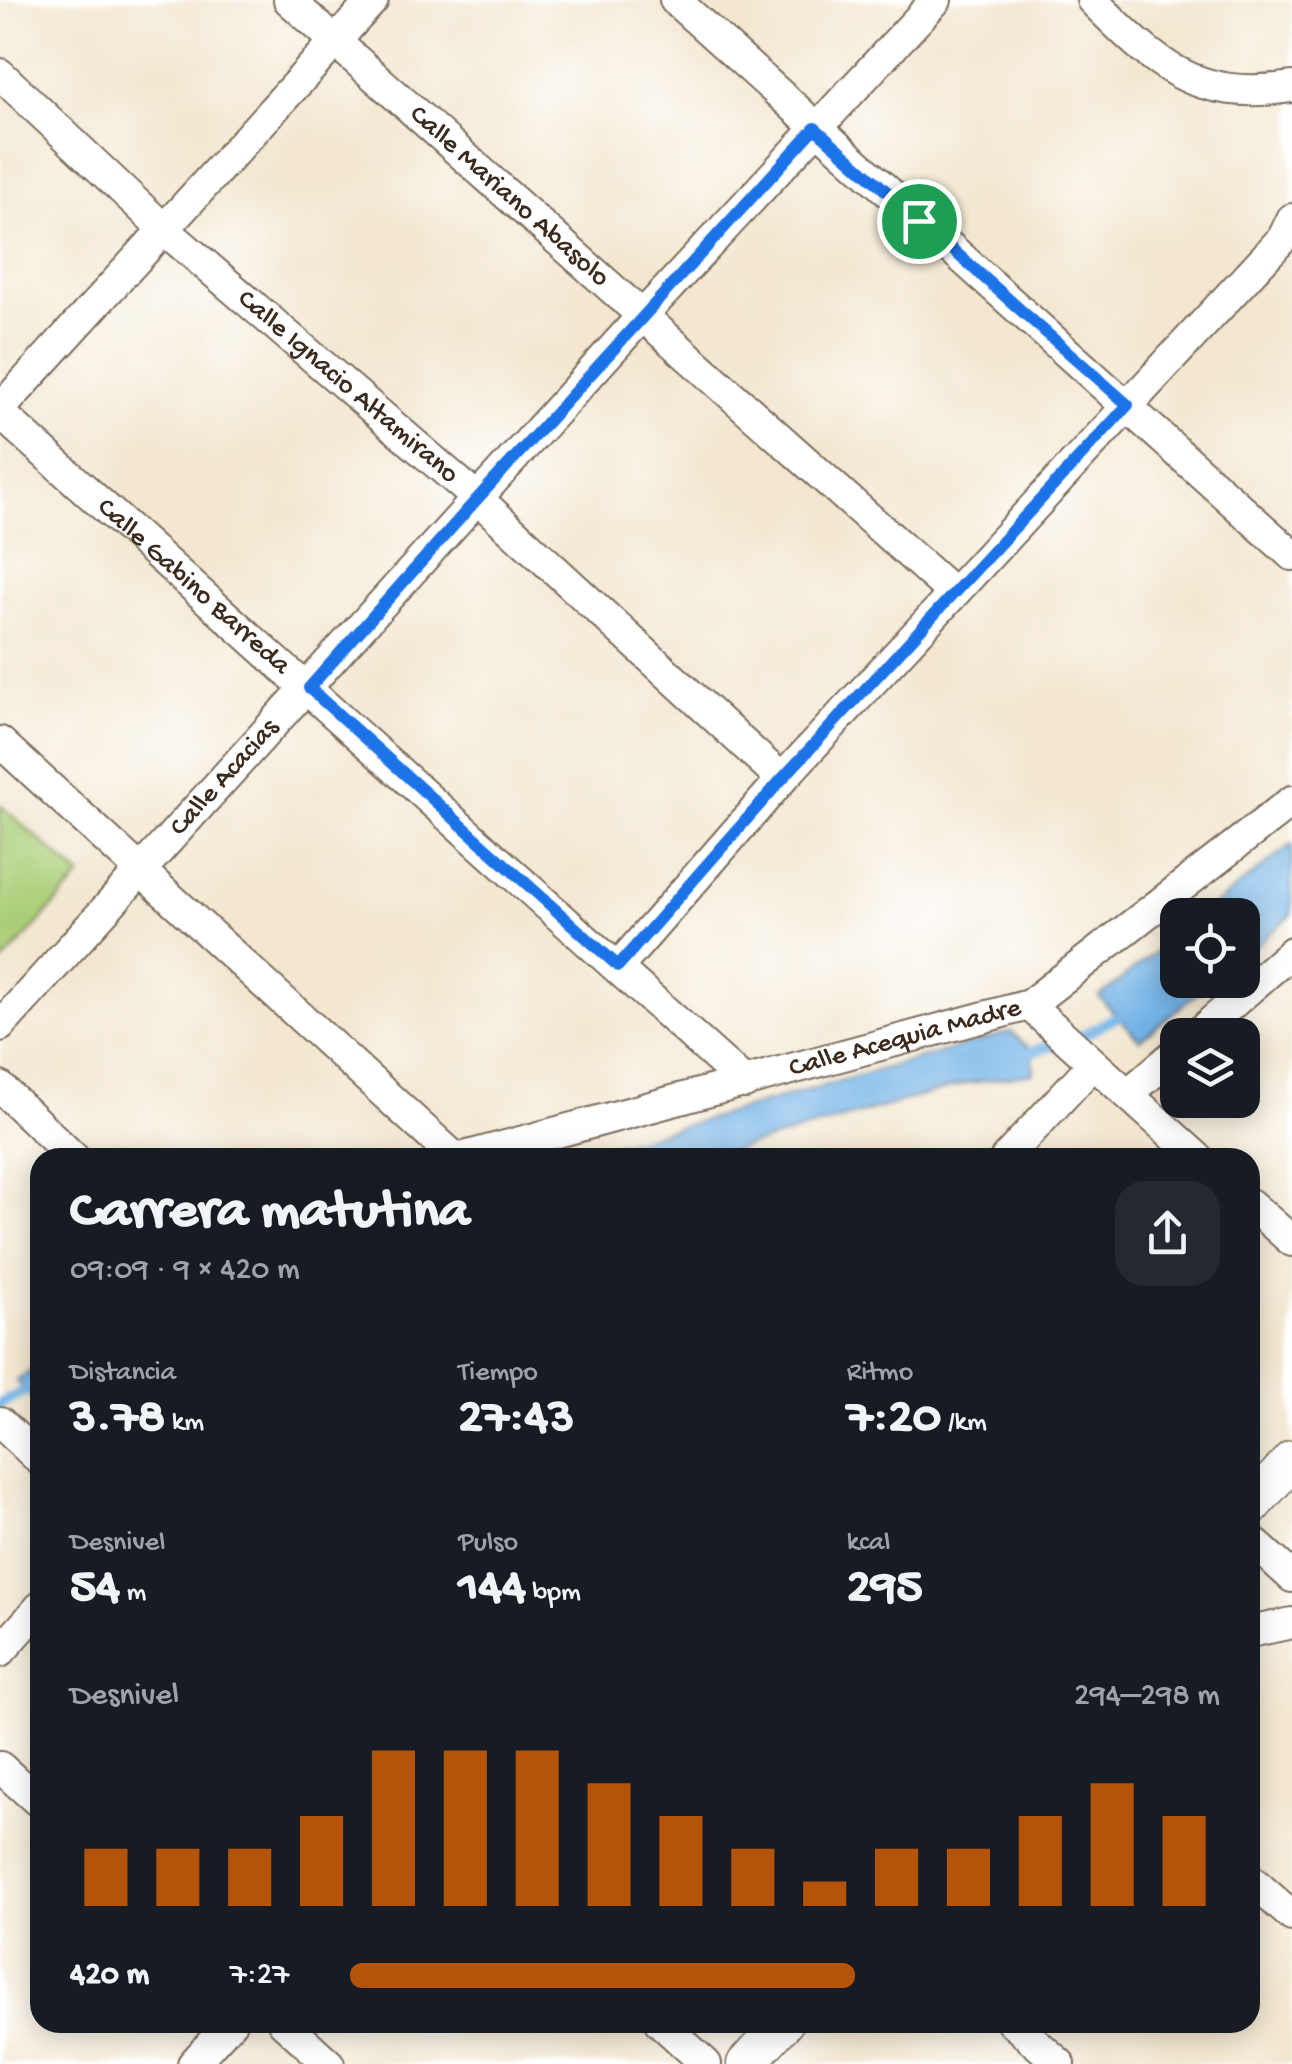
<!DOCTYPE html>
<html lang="es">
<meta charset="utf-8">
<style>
:root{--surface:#171b24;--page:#242831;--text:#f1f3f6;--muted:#9ea1a6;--accent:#b45309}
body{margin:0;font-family:"Gochi Hand",sans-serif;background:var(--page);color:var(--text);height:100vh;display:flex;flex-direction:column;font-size:38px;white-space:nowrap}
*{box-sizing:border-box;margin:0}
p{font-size:32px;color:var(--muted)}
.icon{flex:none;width:55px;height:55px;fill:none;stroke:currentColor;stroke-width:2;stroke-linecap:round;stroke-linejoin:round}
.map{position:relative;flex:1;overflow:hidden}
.side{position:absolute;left:30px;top:1148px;width:1230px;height:885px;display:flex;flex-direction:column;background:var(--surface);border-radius:30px;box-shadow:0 5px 25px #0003}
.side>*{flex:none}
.controls{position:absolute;left:1160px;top:898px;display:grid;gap:20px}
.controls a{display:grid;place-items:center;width:100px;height:100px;border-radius:20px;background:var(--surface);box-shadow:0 5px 25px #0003;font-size:50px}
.pin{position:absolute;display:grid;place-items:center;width:85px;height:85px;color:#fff;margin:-42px;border:5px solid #fff;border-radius:50%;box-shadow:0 2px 10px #0007}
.round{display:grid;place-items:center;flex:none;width:105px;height:105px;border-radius:30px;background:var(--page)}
.head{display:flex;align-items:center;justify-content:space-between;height:170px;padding:0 40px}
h1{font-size:55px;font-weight:700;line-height:75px}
.figures{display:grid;grid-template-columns:repeat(3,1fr);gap:15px;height:170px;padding:10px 40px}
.figures div{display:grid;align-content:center}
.figures b{font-size:50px;font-weight:700}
.figures small{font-size:28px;font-weight:400}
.figures p{font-size:28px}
.chart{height:280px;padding:20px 40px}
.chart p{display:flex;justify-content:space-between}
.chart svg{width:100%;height:180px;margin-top:10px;stroke:var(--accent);stroke-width:6}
ul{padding:0 40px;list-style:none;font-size:32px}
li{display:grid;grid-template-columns:160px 120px 1fr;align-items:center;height:75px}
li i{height:25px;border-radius:12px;background:var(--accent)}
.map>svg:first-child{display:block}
.green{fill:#abcf78;stroke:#737c4b;stroke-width:2.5}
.water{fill:#72b2e6;stroke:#566e82;stroke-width:2.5}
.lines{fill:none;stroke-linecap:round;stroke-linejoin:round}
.stream{stroke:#72b2e6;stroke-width:11}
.minor-casing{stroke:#7b6c5c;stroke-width:34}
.tertiary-casing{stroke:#7b6c5c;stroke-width:41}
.minor{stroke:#fff;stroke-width:30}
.tertiary{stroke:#fff;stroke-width:38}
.route-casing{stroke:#fff;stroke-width:20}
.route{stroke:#1a73e8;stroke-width:12}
.labels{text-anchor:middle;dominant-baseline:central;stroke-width:9;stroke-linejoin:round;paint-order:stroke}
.street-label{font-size:28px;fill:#3b2a1e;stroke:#fff}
</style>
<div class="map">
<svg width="1292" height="2064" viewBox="0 0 1292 2064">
<rect width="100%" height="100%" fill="#fff"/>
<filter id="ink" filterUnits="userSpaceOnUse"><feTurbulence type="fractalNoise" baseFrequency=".01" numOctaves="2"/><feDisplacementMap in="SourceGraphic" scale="20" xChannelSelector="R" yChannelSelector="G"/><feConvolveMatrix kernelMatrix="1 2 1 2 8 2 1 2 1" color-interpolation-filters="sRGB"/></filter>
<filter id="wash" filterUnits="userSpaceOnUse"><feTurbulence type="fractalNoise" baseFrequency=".0048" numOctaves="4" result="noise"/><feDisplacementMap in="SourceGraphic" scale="40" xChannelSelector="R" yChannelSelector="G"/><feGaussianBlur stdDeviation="2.25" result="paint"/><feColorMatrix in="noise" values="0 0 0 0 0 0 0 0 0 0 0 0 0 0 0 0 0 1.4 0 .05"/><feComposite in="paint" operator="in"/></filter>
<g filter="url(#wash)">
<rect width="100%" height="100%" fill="#f3e7d0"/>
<path class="green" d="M0,805L81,876L0,965Z"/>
<path class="water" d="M1292,844V915L1243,956L1242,915H1202Z
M1177,935L1178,980H1213L1140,1040L1099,997Z
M1011,1032L1033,1051L1034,1073L964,1084L710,1157H574Z
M40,1365V1398L35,1401L16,1381Z"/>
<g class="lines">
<path class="stream" d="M1022,1055L1081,1036L1129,1010
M0,1404L40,1383"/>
</g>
</g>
<g filter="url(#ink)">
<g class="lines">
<defs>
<g id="minor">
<path id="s1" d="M289,0L953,593"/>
<path d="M675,0L1292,555"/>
<path d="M1092,0C1156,64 1194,102 1292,87"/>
<path id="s2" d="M0,74L166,231L477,498L782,779"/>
<path d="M0,409L373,0"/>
<path id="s3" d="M0,413L745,1083"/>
<path d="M0,742L455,1158"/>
<path d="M619,966L782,779L1283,238L1292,219"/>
<path d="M1029,1005L1198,1158"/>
<path id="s4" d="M0,1026L644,314L936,0"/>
<path d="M1196,1035L1292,952"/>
<path d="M0,1087L74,1158"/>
<path d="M1128,1094L1178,1051"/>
<path id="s5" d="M461,1158L1029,1005L1292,801"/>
<path d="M1006,1158L1093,1064"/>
<path d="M1250,1204L1292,1241"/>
<path d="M0,1422L40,1460"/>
<path d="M1250,1539L1292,1577"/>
<path d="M1250,1632L1292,1623"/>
<path d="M0,1652L40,1607"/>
<path d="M0,1767L40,1803"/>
<path d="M1250,1879L1292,1916"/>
<path d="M283,2022L329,2064"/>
<path d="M660,2022L706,2064"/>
<path d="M1012,2022L1060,2064"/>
<path d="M193,2064L231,2022"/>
</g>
<path id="tertiary" d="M1250,1507L1292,1460
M746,2064L784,2022"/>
</defs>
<use href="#minor" class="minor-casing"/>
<use href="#tertiary" class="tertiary-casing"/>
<use href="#minor" class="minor"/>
<use href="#tertiary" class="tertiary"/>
</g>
</g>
<g class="lines" filter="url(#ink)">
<defs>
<path id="route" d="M815,128L1128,405L782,779L618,966L309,688L478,498Z"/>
</defs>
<use href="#route" class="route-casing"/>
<use href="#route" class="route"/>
</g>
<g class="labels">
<g class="street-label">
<text stroke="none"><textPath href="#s1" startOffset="295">Calle Mariano Abasolo</textPath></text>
<text stroke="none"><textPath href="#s2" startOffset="468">Calle Ignacio Altamirano</textPath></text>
<text stroke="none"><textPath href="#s3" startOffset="260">Calle Gabino Barreda</textPath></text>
<text stroke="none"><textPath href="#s4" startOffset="335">Calle Acacias</textPath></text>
<text stroke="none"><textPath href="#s5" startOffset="460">Calle Acequia Madre</textPath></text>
</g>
</g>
</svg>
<div class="controls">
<a><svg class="icon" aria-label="locate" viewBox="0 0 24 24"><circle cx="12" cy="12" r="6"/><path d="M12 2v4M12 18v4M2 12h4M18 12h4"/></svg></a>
<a><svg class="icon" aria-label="layers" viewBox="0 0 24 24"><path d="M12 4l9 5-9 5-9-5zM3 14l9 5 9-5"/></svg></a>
</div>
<div class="pin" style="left:919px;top:221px;background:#1e9e55"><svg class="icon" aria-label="arrive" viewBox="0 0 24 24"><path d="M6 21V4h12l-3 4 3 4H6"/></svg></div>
<section class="side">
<div class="head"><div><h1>Carrera matutina</h1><p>09:09 · 9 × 420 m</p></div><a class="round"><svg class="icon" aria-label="share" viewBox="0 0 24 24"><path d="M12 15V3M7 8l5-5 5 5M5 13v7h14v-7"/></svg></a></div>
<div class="figures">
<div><p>Distancia</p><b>3.78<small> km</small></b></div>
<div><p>Tiempo</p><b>27:43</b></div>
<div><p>Ritmo</p><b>7:20<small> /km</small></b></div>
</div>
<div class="figures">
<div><p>Desnivel</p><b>54<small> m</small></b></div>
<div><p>Pulso</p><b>144<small> bpm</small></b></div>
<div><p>kcal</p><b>295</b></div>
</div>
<div class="chart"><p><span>Desnivel</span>294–298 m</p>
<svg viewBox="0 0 160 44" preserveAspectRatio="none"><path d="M5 44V30M15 44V30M25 44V30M35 44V22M45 44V6M55 44V6M65 44V6M75 44V14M85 44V22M95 44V30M105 44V38M115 44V30M125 44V30M135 44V22M145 44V14M155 44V22"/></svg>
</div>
<ul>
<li><b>420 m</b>7:27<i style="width:58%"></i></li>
</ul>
</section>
</div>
